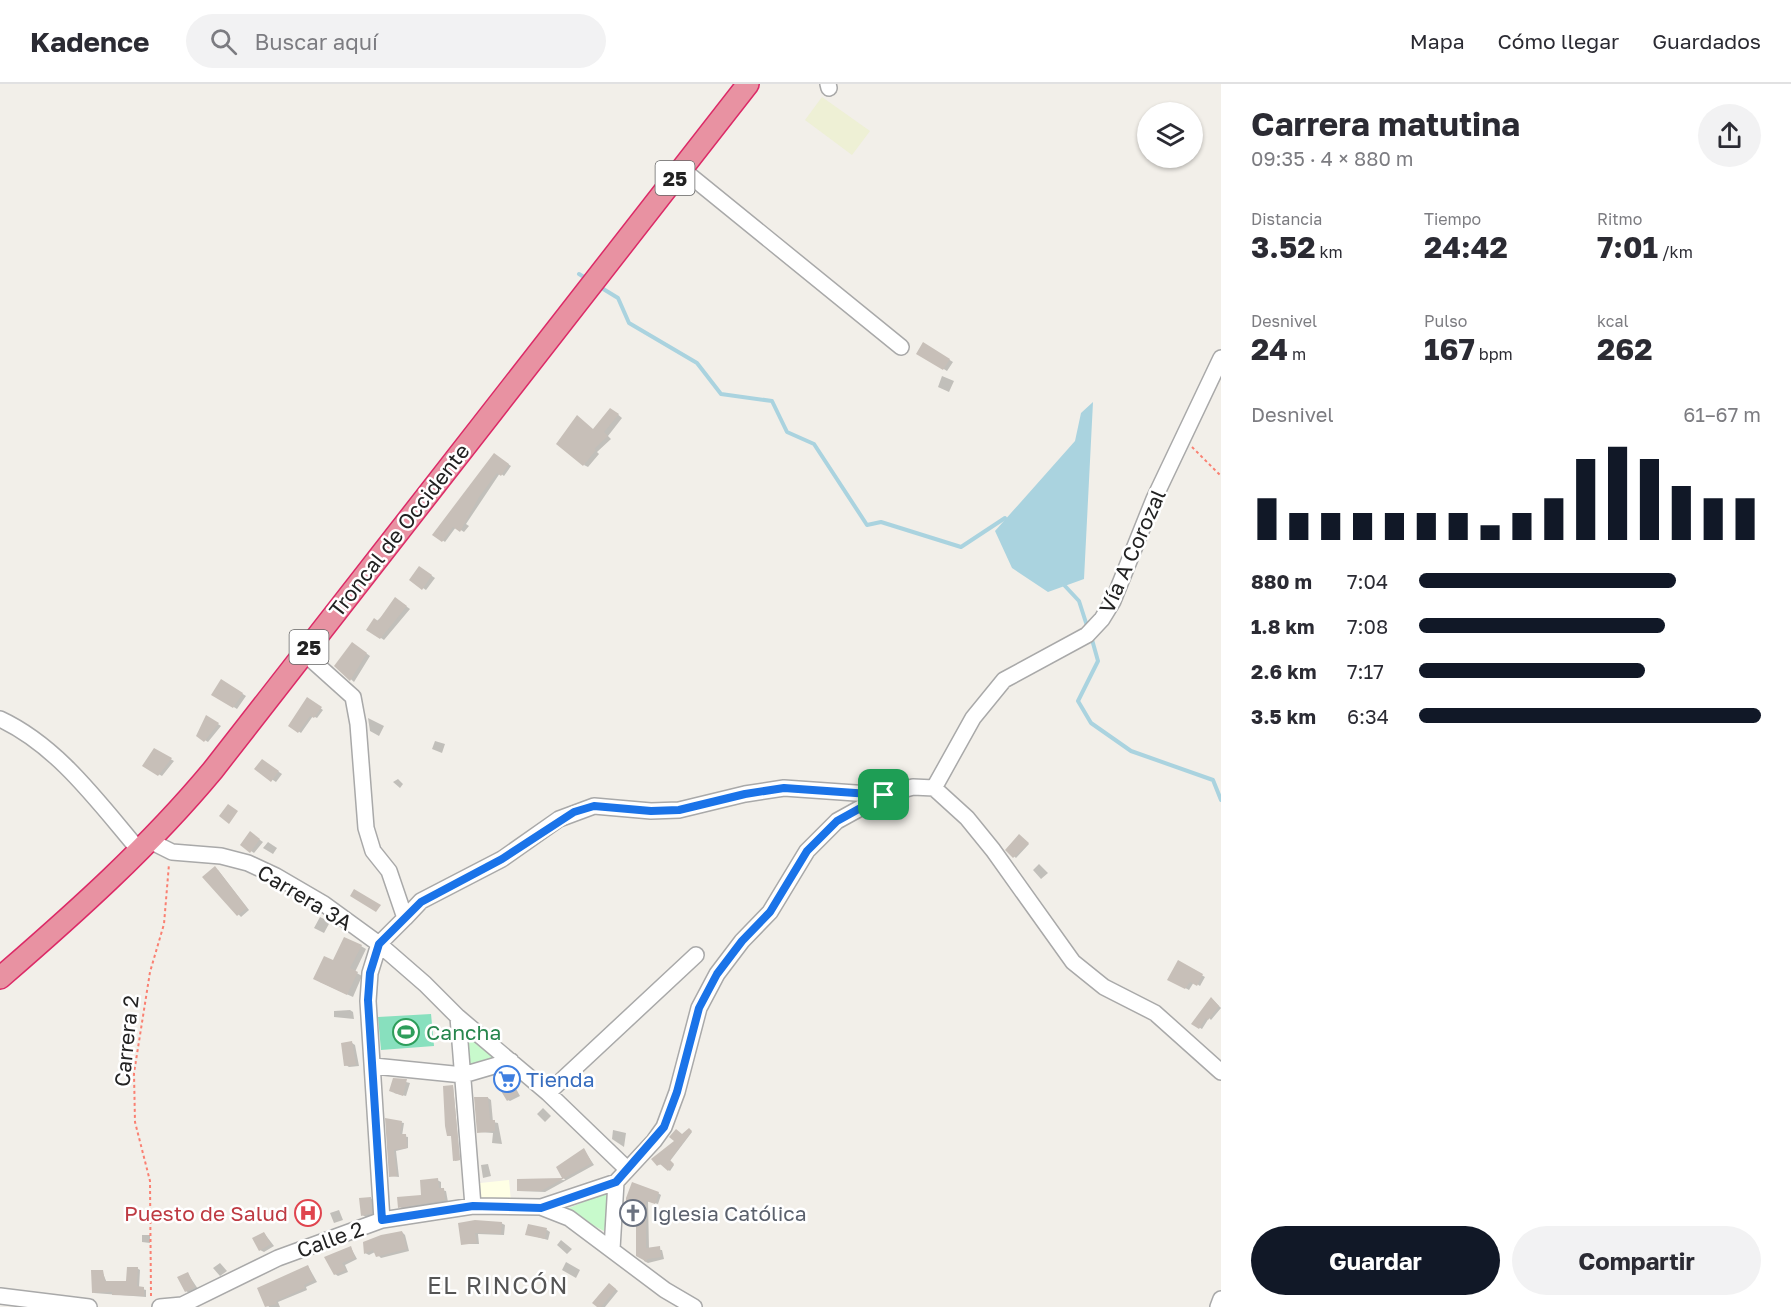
<!DOCTYPE html>
<html lang="es">
<meta charset="utf-8">
<style>
:root{--surface:#fff;--page:#f2f2f3;--text:#2b2b33;--muted:#7c7c81;--line:#e1e1e2;--accent:#111827}
body{margin:0;font-family:"Golos Text",sans-serif;background:var(--page);color:var(--text);height:100vh;display:flex;flex-direction:column;font-size:22px;white-space:nowrap}
*{box-sizing:border-box;margin:0}
p{font-size:20px;color:var(--muted)}
.icon{flex:none;width:33px;height:33px;fill:none;stroke:currentColor;stroke-width:2;stroke-linecap:round;stroke-linejoin:round}
.map{position:relative;flex:1;overflow:hidden}
.details{display:flex;flex-direction:column;background:var(--surface);width:570px}
.details>*{flex:none}
.buttons{position:absolute;left:1137px;top:18px;display:grid;gap:12px}
.buttons a{display:grid;place-items:center;width:66px;height:66px;border-radius:50%;background:var(--surface);box-shadow:0 2px 4px #0004;font-size:30px}
.pin{position:absolute;display:grid;place-items:center;width:51px;height:51px;color:#fff;margin:-26px;border-radius:12px;box-shadow:0 3px 9px #0006}
.round{display:grid;place-items:center;flex:none;width:63px;height:63px;border-radius:32px;background:var(--page)}
.overview{display:flex;align-items:center;justify-content:space-between;height:102px;padding:0 30px}
h1{font-size:33px;font-weight:700;line-height:45px}
.stats{display:grid;grid-template-columns:repeat(3,1fr);gap:9px;height:102px;padding:6px 30px}
.stats div{display:grid;align-content:center}
.stats b{font-size:30px;font-weight:700}
.stats small{font-size:16px;font-weight:400}
.stats p{font-size:16px}
.chart{height:168px;padding:12px 30px}
.chart p{display:flex;justify-content:space-between}
.chart svg{width:100%;height:108px;margin-top:6px;stroke:var(--accent);stroke-width:6}
.cta{display:flex;gap:12px;margin-top:auto;padding:12px 30px}
.cta a{flex:1;height:69px;border-radius:36px;background:var(--accent);color:#fff;font-size:24px;font-weight:700;line-height:69px;text-align:center}
.cta a+a{background:var(--page);color:var(--text)}
ul{padding:0 30px;list-style:none;font-size:20px}
li{display:grid;grid-template-columns:96px 72px 1fr;align-items:center;height:45px}
li i{height:15px;border-radius:8px;background:var(--accent)}
header{display:flex;align-items:center;gap:36px;box-sizing:border-box;height:84px;padding:0 30px;background:var(--surface);border-bottom:2px solid var(--line)}
header strong{font-size:28px}
nav{display:flex;gap:33px;margin-inline-start:auto;font-size:21px}
.search{width:420px;height:54px;background:var(--page);display:flex;align-items:center;gap:15px;box-sizing:border-box;padding:0 21px;border-radius:33px;color:var(--muted);font-size:22px}
main{display:flex;flex:1;min-height:0}
.map>svg:first-child{display:block}
.education{fill:#ffffe5}
.farmland{fill:#eef0d5}
.park{fill:#c8facc}
.pitch{fill:#88e0be}
.water{fill:#aad3df}
.shadow{fill:#0003}
.lines{fill:none;stroke-linecap:round;stroke-linejoin:round}
.stream{stroke:#aad3df;stroke-width:4}
.building{fill:#c7bfb8}
.minor-casing{stroke:#a9a9a9;stroke-width:18}
.highway-casing{stroke:#dc2a67;stroke-width:24}
.path{stroke:#fa8072;stroke-width:2;stroke-dasharray:3 3;stroke-linecap:butt}
.minor{stroke:#fff;stroke-width:15}
.highway{stroke:#e892a2;stroke-width:21}
.route-casing{stroke:#fff;stroke-width:12}
.route{stroke:#1a73e8;stroke-width:8}
.labels{text-anchor:middle;dominant-baseline:central;stroke-width:5;stroke-linejoin:round;paint-order:stroke}
.shield{fill:#fff;stroke:#646464;stroke-width:1.5}
.shield-label{font-size:20px;font-weight:bold;fill:#222}
.street-label{font-size:21px;fill:#222;stroke:#fff}
.leisure-label{font-size:21px;fill:#27864d;stroke:#fff;text-anchor:start}
.shop-label{font-size:21px;fill:#366cbe;stroke:#fff;text-anchor:start}
.health-label{font-size:21px;fill:#be3a42;stroke:#fff;text-anchor:end}
.worship-label{font-size:21px;fill:#5b616d;stroke:#fff;text-anchor:start}
.quarter-label{font-size:24px;letter-spacing:1.5px;fill:#555;stroke:#fff}
</style>
<header>
<strong>Kadence</strong>
<div class="search"><svg class="icon" aria-label="search" viewBox="0 0 24 24"><circle cx="10" cy="10" r="6"/><path d="M15 15l6 6"/></svg>Buscar aquí</div>
<nav><a>Mapa</a><a>Cómo llegar</a><a>Guardados</a></nav>
</header>
<main>
<div class="map">
<svg width="1221" height="1223" viewBox="0 0 1221 1223">
<rect width="100%" height="100%" fill="#f2efe9"/>
<path class="education" d="M509,1096L511,1117L481,1118L480,1099Z"/>
<path class="farmland" d="M822,13L870,47L852,71L805,36Z"/>
<path class="park" d="M472,954L495,972L471,986L463,959Z
M613,1102L604,1147L564,1126L586,1117Z"/>
<path class="pitch" d="M431,930L434,962L381,966L378,933Z"/>
<path class="water" d="M1093,318L1084,495L1048,508L1012,484L995,447L1075,357L1081,329Z"/>
<path class="shadow" d="M924,260L953,278L947,287L918,269Z
M942,292L954,297L949,308L938,303Z
M615,328L622,334L608,352L611,355L597,368L599,370L588,383L584,381L594,347Z
M494,371L511,382L504,392L500,389L466,440L469,442L464,448L456,443L445,458L434,450Z
M423,486L435,494L426,506L411,496Z
M399,517L410,525L384,556L368,545Z
M356,562L370,572L354,598L336,582Z
M222,597L246,612L237,625L213,610Z
M308,615L323,626L317,634L313,632L301,649L290,641Z
M207,633L221,642L208,658L198,652Z
M368,634L384,642L379,652L370,647Z
M435,657L445,660L442,669L432,665Z
M154,666L174,677L162,692L144,682Z
M266,679L282,690L276,698L256,685Z
M886,689L887,690L894,698L886,700L881,694Z
M398,695L403,700L400,704L393,698Z
M250,749L263,758L254,769L242,761Z
M1019,752L1029,760L1016,774L1007,766Z
M268,758L277,764L273,770L263,764Z
M1039,780L1048,789L1041,795L1033,786Z
M218,786L249,826L241,833L204,793Z
M320,833L330,838L324,849L314,844Z
M361,862L366,865L355,888L362,892L353,913L320,898L333,878Z
M1178,878L1205,893L1200,902L1194,898L1189,906L1169,895Z
M1213,916L1221,924L1211,936L1209,934L1202,945L1193,940Z
M350,926L353,928L354,935L334,933V927Z
M352,959L355,961L359,982L349,983L346,981Z
M509,992L520,1012L510,1017L508,1016Z
M394,995L410,999L406,1012L394,1009Z
M453,1002L460,1076L455,1077L452,1052L448,1051Z
M488,1014L491,1016L493,1038L498,1039L502,1060L492,1059L493,1049L478,1048Z
M543,1024L551,1032L545,1038L537,1030Z
M387,1036L404,1039L402,1052L408,1053V1064L396,1067L399,1093L390,1092Z
M613,1046L626,1049L624,1063L612,1055Z
M689,1046L692,1048L670,1077L674,1081L670,1087L662,1080L658,1081Z
M584,1066L594,1081L545,1108L518,1107V1097L565,1096L558,1084Z
M488,1080L491,1092L483,1094L481,1081Z
M437,1096L441,1098V1106L446,1107L448,1118L403,1125L400,1123L423,1112Z
M658,1109L661,1111L658,1120L648,1117L649,1165L662,1166L664,1175L648,1179L644,1177L637,1135L627,1133L628,1114Z
M370,1114L374,1116L375,1131L366,1133L362,1131Z
M339,1126L343,1136L334,1139L330,1129Z
M501,1139L505,1141L504,1151L478,1150L479,1160H463L460,1140Z
M547,1146L550,1148L548,1156L527,1150Z
M402,1148L405,1151L409,1167L381,1174L375,1168L369,1171L365,1169Z
M264,1149L274,1162L264,1168L260,1166Z
M142,1151H150V1159L142,1158Z
M561,1156L572,1165L567,1170L557,1161Z
M351,1164L357,1175L345,1181L348,1188L338,1192L335,1190Z
M566,1178L580,1186L576,1194L562,1186Z
M220,1179L227,1187L220,1192L213,1184Z
M308,1182L317,1198L306,1203L307,1206L278,1218L280,1223H269L259,1205Z
M137,1184L140,1186L139,1204L146,1206V1213L94,1209L102,1187L107,1199H128Z
M188,1190L198,1205L189,1209L186,1207Z
M612,1202L618,1207L605,1223H599Z"/>
<g class="lines">
<path class="stream" d="M579,190L589,196
M600,203L618,214L629,239L697,279L721,310L772,317L787,348L814,360L867,441L881,438L961,463L1005,434
M1065,502L1079,517L1088,545
M1091,552L1098,577L1078,617L1091,639L1131,667L1213,696L1221,716"/>
</g>
<path class="building" d="M923,258L950,275L943,286L916,270Z
M610,324L619,330L604,348L608,352L594,365L596,366L583,382L556,360L577,331L593,345Z
M494,369L509,380L501,392L497,389L479,413L460,448L453,443L442,458L432,451Z
M419,482L432,491L422,506L409,496Z
M395,513L407,522L380,555L366,546L374,534L378,537Z
M352,558L367,569L350,597L334,582Z
M221,595L243,609L233,624L211,611Z
M307,613L322,623L314,634L310,632L298,649L288,642Z
M206,631L219,639L204,658L196,652Z
M154,664L172,674L158,692L142,682Z
M262,675L279,687L271,698L254,685Z
M228,720L238,727L229,740L219,732Z
M250,747L260,755L250,769L240,761Z
M1019,750L1029,759L1013,774L1005,766Z
M215,782L247,824L237,832L202,793Z
M354,805L381,821L376,828L350,812Z
M344,853L362,861L350,884L358,888L347,911L313,895L324,872L333,876Z
M1178,876L1203,890L1197,902L1190,898L1185,905L1167,896Z
M1211,913L1219,922L1208,936L1206,934L1199,945L1191,940Z
M352,957L356,981L344,982L341,959Z
M509,990L518,1010L507,1017L495,997Z
M393,994L407,995L403,1012L389,1007Z
M453,1001L460,1076L453,1077L451,1052H447L445,1042L443,1002Z
M474,1013H488L490,1036H495V1047L477,1049Z
M385,1034L402,1037L400,1050H406L407,1064L394,1066L397,1092L389,1093Z
M689,1044L692,1047L670,1076L674,1080L668,1087L660,1080L657,1082L651,1075L674,1057L669,1053L676,1045L682,1050Z
M584,1064L592,1079L541,1107H517V1095L562,1094L556,1083Z
M438,1094L439,1104H444L445,1116L398,1124L397,1113L421,1111L420,1096Z
M632,1098L659,1108L655,1120L646,1117V1164L660,1162L661,1173L647,1175V1178L636,1172V1134H625L626,1114Z
M371,1113L372,1129L361,1132L359,1114Z
M475,1136L502,1138L501,1150L475,1149L477,1159L461,1161L458,1139Z
M528,1140L547,1144L545,1155L525,1151Z
M402,1147L407,1165L376,1173L373,1166L364,1170L363,1158L381,1151Z
M264,1148L271,1160L259,1167L252,1154Z
M351,1162L355,1174L342,1179L346,1186L334,1191L324,1173Z
M308,1181L314,1196L304,1201L305,1204L276,1217L277,1220L265,1223L257,1204Z
M127,1183H138L137,1202L144,1203V1212L112,1211V1208L92,1209L91,1186H103L105,1197H126Z
M188,1188L195,1203L185,1208L177,1193Z
M609,1199L616,1205L601,1223H597L592,1219Z"/>
<g class="lines">
<defs>
<path id="minor" d="M828,0L829,4
M682,85L901,263
M304,569L353,613L358,640L366,744L373,767L389,787L405,834L379,860L370,889L368,917L382,1136
M0,635C58,662 98,718 139,766
M934,704L973,634L1004,596L1087,551L1102,535L1113,517L1154,415L1221,274
M150,757L172,768L221,772L248,779L276,792L324,820L379,860L425,900L458,933L548,1009L627,1085
M405,834L421,817L502,775L559,735L594,722L651,727L679,726L745,710L784,704L884,711
M458,933L473,1122
M374,982L463,991L511,977
M548,1009L696,871
M541,1123L616,1098
M612,1165L616,1098L654,1057L664,1043L677,1008L699,924L717,890L742,857L770,828L807,767L837,737L884,711L913,703L934,704L967,734L993,766L1073,878L1104,903L1155,929L1221,988
M0,1212L89,1223
M160,1223L182,1221L278,1174L382,1136L473,1122L541,1123L569,1134L665,1206L694,1223
M1218,1223L1221,1215"/>
<path id="highway" d="M0,894C75,829 149,763 213,686L748,0"/>
</defs>
<use href="#minor" class="minor-casing"/>
<use href="#highway" class="highway-casing"/>
<path class="path" d="M1192,363L1221,392
M151,1212L150,1097L135,1038L134,989L150,888L164,840L169,780"/>
<use href="#minor" class="minor"/>
<use href="#highway" class="highway"/>
</g>
<g class="lines">
<defs>
<path id="route" d="M784,704L884,711L837,737L807,767L770,828L742,857L717,890L699,924L677,1008L664,1043L616,1098L541,1124L473,1122L382,1136L368,916L370,889L379,860L421,818L502,775L574,728L594,722L651,727L679,726L745,710Z"/>
</defs>
<use href="#route" class="route-casing"/>
<use href="#route" class="route"/>
</g>
<defs>
<symbol id="stadium-ring" viewBox="-11 -11 22 22"><circle r="9.5" fill="#fff" stroke="#2e9e5b" stroke-width="1.5"/><path d="M0-5a6.5 5 0 1 0 0 10a6.5 5 0 1 0 0-10ZM-3.5-1.8h7v3.6h-7Z" fill="#2e9e5b"/></symbol>
<symbol id="supermarket-ring" viewBox="-11 -11 22 22"><circle r="9.5" fill="#fff" stroke="#3f7fe0" stroke-width="1.5"/><path d="M-6-5.5h2.5l.6 2H6L4.5 2H-2.5L-4.4-4H-6ZM-1.5 3.2a1.3 1.3 0 1 0 .1 0ZM3 3.2a1.3 1.3 0 1 0 .1 0Z" fill="#3f7fe0"/></symbol>
<symbol id="hospital-ring" viewBox="-11 -11 22 22"><circle r="9.5" fill="#fff" stroke="#e0444e" stroke-width="1.5"/><path d="M-5-5h3v3.5h4V-5h3V5h-3V1.5h-4V5h-3Z" fill="#e0444e"/></symbol>
<symbol id="church-ring" viewBox="-11 -11 22 22"><circle r="9.5" fill="#fff" stroke="#6b7280" stroke-width="1.5"/><path d="M-1.2-6h2.4v3.5h3.3v2.4h-3.3V6h-2.4V-.1h-3.3v-2.4h3.3Z" fill="#6b7280"/></symbol>
</defs>
<g fill-rule="evenodd">
<use href="#stadium-ring" x="391" y="933" width="30" height="30"/>
<use href="#supermarket-ring" x="492" y="980" width="30" height="30"/>
<use href="#hospital-ring" x="293" y="1114" width="30" height="30"/>
<use href="#church-ring" x="618" y="1114" width="30" height="30"/>
</g>
<g class="labels">
<g class="shield">
<rect x="655.5" y="77" width="39" height="34" rx="4.5"/>
<rect x="289.5" y="546" width="39" height="34" rx="4.5"/>
</g>
<g class="shield-label">
<text x="675" y="94">25</text>
<text x="309" y="563">25</text>
</g>
<g class="street-label">
<text transform="translate(399 446) rotate(-52)">Troncal de Occidente</text>
<text transform="translate(1132 467) rotate(-66)">Vía A Corozal</text>
<text transform="translate(305 813) rotate(31)">Carrera 3A</text>
<text transform="translate(126 957) rotate(-84)">Carrera 2</text>
<text transform="translate(330 1155) rotate(-20)">Calle 2</text>
</g>
<g class="leisure-label">
<text x="426" y="948">Cancha</text>
</g>
<g class="shop-label">
<text x="526" y="995">Tienda</text>
</g>
<g class="health-label">
<text x="288" y="1129">Puesto de Salud</text>
</g>
<g class="worship-label">
<text x="652" y="1129">Iglesia Católica</text>
</g>
<g class="quarter-label">
<text x="498" y="1200">EL RINCÓN</text>
</g>
</g>
</svg>
<div class="buttons">
<a><svg class="icon" aria-label="layers" viewBox="0 0 24 24"><path d="M12 4l9 5-9 5-9-5zM3 14l9 5 9-5"/></svg></a>
</div>
<div class="pin" style="left:884px;top:711px;background:#1e9e55"><svg class="icon" aria-label="arrive" viewBox="0 0 24 24"><path d="M6 21V4h12l-3 4 3 4H6"/></svg></div>
</div>
<section class="details">
<div class="overview"><div><h1>Carrera matutina</h1><p>09:35 · 4 × 880 m</p></div><a class="round"><svg class="icon" aria-label="share" viewBox="0 0 24 24"><path d="M12 15V3M7 8l5-5 5 5M5 13v7h14v-7"/></svg></a></div>
<div class="stats">
<div><p>Distancia</p><b>3.52<small> km</small></b></div>
<div><p>Tiempo</p><b>24:42</b></div>
<div><p>Ritmo</p><b>7:01<small> /km</small></b></div>
</div>
<div class="stats">
<div><p>Desnivel</p><b>24<small> m</small></b></div>
<div><p>Pulso</p><b>167<small> bpm</small></b></div>
<div><p>kcal</p><b>262</b></div>
</div>
<div class="chart"><p><span>Desnivel</span>61–67 m</p>
<svg viewBox="0 0 160 44" preserveAspectRatio="none"><path d="M5 44V27M15 44V33M25 44V33M35 44V33M45 44V33M55 44V33M65 44V33M75 44V38M85 44V33M95 44V27M105 44V11M115 44V6M125 44V11M135 44V22M145 44V27M155 44V27"/></svg>
</div>
<ul>
<li><b>880 m</b>7:04<i style="width:75%"></i></li>
<li><b>1.8 km</b>7:08<i style="width:72%"></i></li>
<li><b>2.6 km</b>7:17<i style="width:66%"></i></li>
<li><b>3.5 km</b>6:34<i style="width:100%"></i></li>
</ul>
<div class="cta"><a>Guardar</a><a>Compartir</a></div>
</section>
</main>
